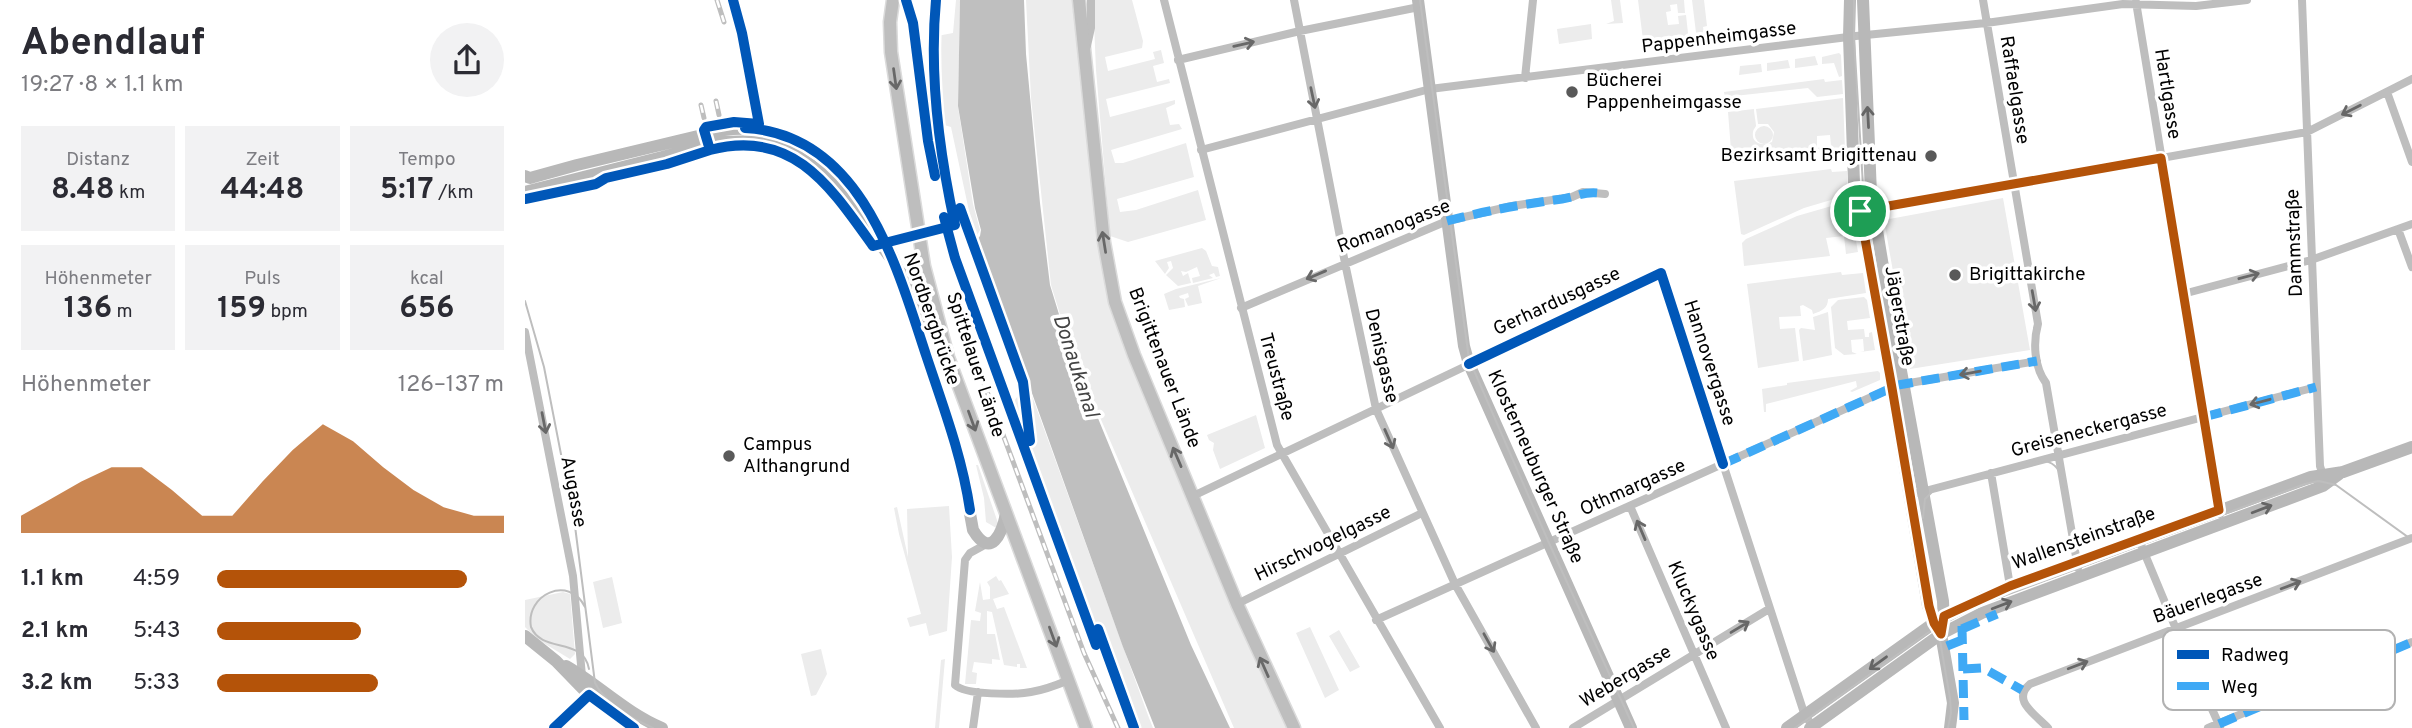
<!DOCTYPE html>
<html lang="de">
<meta charset="utf-8">
<style>
:root{--surface:#fff;--page:#f2f2f3;--text:#2b2b33;--muted:#7c7c81;--accent:#b45309}
body{margin:0;font-family:Overpass,sans-serif;background:var(--page);color:var(--text);height:100vh;display:flex;flex-direction:column;font-size:26px;white-space:nowrap}
*{box-sizing:border-box;margin:0}
p{font-size:23px;color:var(--muted)}
.icon{flex:none;width:38px;height:38px;fill:none;stroke:currentColor;stroke-width:2;stroke-linecap:round;stroke-linejoin:round}
.map{position:relative;flex:1;overflow:hidden}
.panel{display:flex;flex-direction:column;background:var(--surface);width:525px}
.panel>*{flex:none}
.pin{position:absolute;display:grid;place-items:center;width:60px;height:60px;color:#fff;margin:-30px;border:4px solid #fff;border-radius:50%;box-shadow:0 2px 7px #0007}
.round{display:grid;place-items:center;flex:none;width:74px;height:74px;border-radius:37px;background:var(--page)}
.summary{display:flex;align-items:center;justify-content:space-between;height:119px;padding:0 21px}
h1{font-size:38px;font-weight:700;line-height:52px}
.metrics{display:grid;grid-template-columns:repeat(3,1fr);gap:10px;height:119px;padding:7px 21px}
.metrics div{display:grid;align-content:center;border-radius:0px;background:var(--page);text-align:center}
.metrics b{font-size:30px;font-weight:700}
.metrics small{font-size:19px;font-weight:400}
.metrics p{font-size:19px}
.chart{height:196px;padding:14px 21px}
.chart p{display:flex;justify-content:space-between}
.chart svg{width:100%;height:126px;margin-top:7px;fill:var(--accent);opacity:.7}
ul{padding:0 21px;list-style:none;font-size:23px}
li{display:grid;grid-template-columns:112px 84px 1fr;align-items:center;height:52px}
li i{height:18px;border-radius:9px;background:var(--accent)}
main{display:flex;flex:1;min-height:0}
.map>svg:first-child{display:block}
.green{fill:#ececec}
.water{fill:#bfbfbf}
.lines{fill:none;stroke-linecap:round;stroke-linejoin:round}
.primary-casing{stroke:#dbdbdb;stroke-width:15}
.street{stroke:#bebebe;stroke-width:8}
.secondary{stroke:#b8b8b8;stroke-width:12}
.primary{stroke:#bebebe;stroke-width:12}
.tram{stroke:#bebebe;stroke-width:2}
.rail-casing{stroke:#bebebe;stroke-width:5}
.rail{stroke:#fff;stroke-width:2.5;stroke-dasharray:8;stroke-linecap:butt}
.secondary-bridge{stroke:#b8b8b8;stroke-width:12}
.quiet{stroke:#3fa9f5;stroke-width:9;stroke-dasharray:18 9;stroke-linecap:butt}
.cycleway-casing{stroke:#fff;stroke-width:15}
.cycleway{stroke:#0057b8;stroke-width:10}
.oneway{stroke:#686868}
.oneway2{stroke:#656565}
.route-casing{stroke:#fff;stroke-width:14}
.route{stroke:#b45309;stroke-width:9}
.poi-dot{fill:#595959;stroke:#fff;stroke-width:2.5}
.labels{text-anchor:middle;dominant-baseline:central;stroke-width:7;stroke-linejoin:round;paint-order:stroke}
.street-label{font-size:19px;fill:#000;stroke:#fff}
.poi-label{font-size:19px;fill:#000;stroke:#fff;text-anchor:start}
.water-label{font-size:21px;font-style:italic;fill:#444;stroke:#fff}
.key{fill:#fff;stroke:#b2b2b2;stroke-width:2}
.key-label{font-size:19px;fill:#000}
</style>
<main>
<section class="panel">
<div class="summary"><div><h1>Abendlauf</h1><p>19:27 · 8 × 1.1 km</p></div><a class="round"><svg class="icon" aria-label="share" viewBox="0 0 24 24"><path d="M12 15V3M7 8l5-5 5 5M5 13v7h14v-7"/></svg></a></div>
<div class="metrics">
<div><p>Distanz</p><b>8.48<small> km</small></b></div>
<div><p>Zeit</p><b>44:48</b></div>
<div><p>Tempo</p><b>5:17<small> /km</small></b></div>
</div>
<div class="metrics">
<div><p>Höhenmeter</p><b>136<small> m</small></b></div>
<div><p>Puls</p><b>159<small> bpm</small></b></div>
<div><p>kcal</p><b>656</b></div>
</div>
<div class="chart"><p><span>Höhenmeter</span>126–137 m</p>
<svg viewBox="0 0 160 44" preserveAspectRatio="none"><path d="M0 44V38L10 32L20 26L30 21L40 21L50 29L60 38L70 38L80 26L90 15L100 6L110 12L120 21L130 29L140 35L150 38L160 38V44z"/></svg>
</div>
<ul>
<li><b>1.1 km</b>4:59<i style="width:87%"></i></li>
<li><b>2.1 km</b>5:43<i style="width:50%"></i></li>
<li><b>3.2 km</b>5:33<i style="width:56%"></i></li>
</ul>
</section>
<div class="map">
<svg width="1887" height="728" viewBox="0 0 1887 728">
<rect width="100%" height="100%" fill="#fff"/>
<path class="green" d="M431,0H435L433,107L448,204L455,230L450,239L426,127L416,124L412,36L428,33Z
M501,0H550L574,245L630,418L703,599L762,728H709L546,350L526,285L506,98Z
M568,0H607L618,41L617,48L580,57L583,71L630,59L628,52L636,50L639,63L628,66L632,82L644,79L645,83L581,99L585,117L650,100V104L641,108L645,125L654,124L657,129L586,150L590,163H598L661,143L669,177L592,199L595,212L611,210L673,190L681,220L603,242L585,236L571,70Z
M1086,0H1095L1098,23L1081,24L1089,21Z
M1113,0H1159L1160,13H1153L1152,4L1145,5L1146,11L1141,12L1143,25L1154,24L1153,16L1161,15L1164,42L1119,48Z
M1167,0H1179L1182,26L1178,27L1180,40L1172,41Z
M1066,24L1067,39L1034,44L1032,29Z
M1314,53L1316,55L1317,76L1314,77L1309,63L1297,64V57Z
M1290,56L1293,65L1270,68V59Z
M1263,60L1265,68L1242,71V63Z
M1236,64L1237,72L1214,75L1215,66Z
M1299,79L1300,82L1317,80L1318,94L1292,97L1283,88L1200,97L1199,92Z
M1318,98L1320,150L1302,152L1301,147L1306,146L1305,135L1292,136V148L1298,147L1299,152L1207,163L1203,112L1229,109C1229,114 1231,122 1231,126C1230,128 1228,130 1228,132C1226,145 1239,146 1247,142L1249,132L1243,124H1233L1231,109Z
M1230 135a9 9 0 1 1 18 0a9 9 0 1 1-18 0Z
M1306,169L1307,172L1322,171L1323,195L1279,208L1219,235L1216,234L1209,181Z
M1478,198L1505,350L1385,369L1359,220Z
M1324,201L1333,252L1321,254L1319,236L1301,238L1305,256L1219,266L1217,243L1221,239L1272,216Z
M677,248L681,251L687,266L693,267L695,276L691,277L689,273L684,275L688,278L668,283L667,278L675,276L672,267L661,272L656,271L658,276L663,273L666,283L653,286L641,275L648,268L646,261L642,262L644,268L640,274L630,261Z
M1316,272L1317,275L1338,273L1341,293L1303,299C1303,308 1297,311 1288,314L1287,310L1278,305L1275,306L1276,316L1254,317L1255,329L1270,328L1274,361L1233,368L1222,284Z
M696,278L673,286L677,303L663,306L660,299L664,297L663,293L654,296L655,298L659,299L660,307L644,310L639,294L651,289Z
M1339,297L1342,300L1345,318L1322,321L1323,330L1339,329L1340,337H1344V333L1347,332L1350,350L1335,352L1339,351L1338,339L1326,340L1327,352L1332,354L1319,355L1310,348L1306,307L1313,300Z
M1303,312L1307,355L1278,361L1274,330L1276,328L1290,330L1288,317Z
M1353,371L1355,373V380L1327,392L1325,391L1332,387L1331,381L1241,404V412H1239L1237,389L1262,385V383Z
M502,382L624,718L628,728H608L598,706L488,403Z
M731,415L740,448L695,469L688,450L689,443L684,440L682,435Z
M451,465H453L473,523V529L461,522L459,498Z
M424,506L427,557L422,631L404,636L401,623L385,627L382,618L396,614L374,534L369,508L372,507L383,557L382,509Z
M471,576L474,581L476,580L484,594L468,599L472,609L479,607L502,668H495V664H492V667L479,665L467,612L462,611V634H470L475,660L467,659V664L449,662L447,672L452,673L451,684H440L446,620L455,621L456,613L450,611L455,582L458,600L465,599V587L462,582Z
M87,577L97,623L78,628L68,582Z
M38,592L45,594L50,654L45,659L12,639L0,627V600Z
M785,627L814,690L800,698L771,633Z
M814,630L835,667L825,672L804,636Z
M296,649L302,674L291,695L286,696L276,654Z
M420,659L414,728H410L416,660Z"/>
<path class="water" d="M435,0H499L501,54L515,203L525,285L545,350L666,645L705,728H630L598,647L503,382L498,378L450,242L455,236L456,230L450,208L433,106Z"/>
<g class="lines">
<defs>
<path id="primary" d="M368,0L365,22L366,52L399,266L423,357L561,728
M554,0L579,242L590,302L609,355L712,604L769,728"/>
</defs>
<use href="#primary" class="primary-casing"/>
<path class="street" d="M639,0L752,445L915,728
M769,0L820,263L851,409L930,584L1011,728
M1458,0L1513,324C1508,342 1509,367 1521,383L1553,568
M1777,0L1795,466L1799,479
M1611,2L1695,514
M562,46L566,28V0
M653,60L775,31L894,7
M1000,78L1008,0
M1862,92L1887,162
M676,150L905,89L1331,36L1461,23L1598,4L1671,6L1722,0
M1346,210L1782,132L1887,79
M1873,229L1887,267
M1658,294L1786,260L1887,224
M716,308L922,221L987,206L1047,197L1058,192L1080,194
M0,332L48,576L57,676
M1466,473L1485,586
M1385,495L1791,387
M668,496L1136,273L1280,716L1288,726
M1105,506L1201,728
M1614,540L1651,629L1695,727
M465,542L445,553L440,560L430,685C440,695 491,695 506,692C519,690 532,685 544,680
M712,604L897,513
M851,620L1373,385L1512,361
M29,728L64,695
M448,728L453,692
M1048,728L1244,609
M1523,728C1510,714 1486,700 1505,684L1887,538
M1683,728L1790,683L1799,676L1817,672L1887,642"/>
<path class="secondary" d="M893,0L939,346L944,364L1106,728
M1325,0L1324,37L1329,183L1351,294L1403,606L1412,628
M1338,0L1346,194L1368,327L1418,601L1419,625L1416,634L1428,703L1425,728
M0,176L5,178L52,165L198,130C222,127 243,129 266,137
M0,192L196,142L234,141L267,152L302,176L319,194L364,256
M377,273L418,346
M414,394L436,464L448,530C466,560 477,533 481,514
M0,636L31,661L64,695L109,728
M41,666C74,685 101,713 137,728
M1262,728L1409,623L1457,598L1786,477L1818,472L1887,447
M1285,728L1416,634L1457,613L1798,486L1817,472"/>
<use href="#primary" class="primary"/>
<path class="tram" d="M895,0L944,359L1024,543L1109,728
M1329,0V38L1339,202L1425,698L1426,713L1423,728
M0,301L19,367L50,526L70,683C80,703 108,719 128,728
M1398,518L1400,499L1412,487L1507,461C1516,460 1525,460 1532,468C1540,477 1551,542 1549,554C1548,562 1543,567 1537,572
M60,607C44,574 0,595 6,627C17,654 58,636 64,669
M1270,728L1404,632L1446,608L1780,484L1794,481L1811,485L1887,540"/>
<defs>
<path id="rail" d="M192,0L199,22
M191,101L194,115
M176,105L179,118
M457,378L559,653L593,728"/>
</defs>
<use href="#rail" class="rail-casing"/>
<use href="#rail" class="rail"/>
<path class="secondary-bridge" d="M266,137C360,182 384,303 414,394"/>
<path class="quiet" d="M1335,211L1489,185
M922,221C960,211 998,204 1037,199C1056,196 1059,190 1080,194
M1679,417L1791,387
M1198,464L1373,385L1512,361
M1437,626L1439,720
M1437,629L1472,614
M1422,646L1437,640
M1438,669L1458,668L1497,690
M1694,724L1790,683L1799,676L1817,672L1887,642"/>
<defs>
<path id="cycleway" d="M208,0L217,33L234,124L209,122L181,127L179,130L185,150C268,128 305,186 348,246L430,225C414,152 404,74 411,0
M381,0L388,23L403,141L410,176
M220,128C336,134 371,264 401,355C418,406 437,456 445,510
M0,199L71,184L81,178L142,164L185,150
M435,208L498,382L505,441
M419,217L430,258L571,645
M944,364L1136,273L1198,464
M573,629L609,728
M29,728L64,695L109,728"/>
</defs>
<use href="#cycleway" class="cycleway-casing"/>
<use href="#cycleway" class="cycleway"/>
</g>
<defs><path id="oneway-shaft" d="M-6 0H5M1.5-3L5.5 0L1.5 3" fill="none" stroke-width="1.6" stroke-linecap="round" stroke-linejoin="round" transform="scale(1.75)"/></defs>
<g class="oneway">
<use href="#oneway-shaft" transform="translate(719 44) rotate(-13)"/>
<use href="#oneway-shaft" transform="translate(370 79) rotate(82)"/>
<use href="#oneway-shaft" transform="translate(788 98) rotate(78)"/>
<use href="#oneway-shaft" transform="translate(1826 110) rotate(153)"/>
<use href="#oneway-shaft" transform="translate(579 242) rotate(-99)"/>
<use href="#oneway-shaft" transform="translate(791 275) rotate(157)"/>
<use href="#oneway-shaft" transform="translate(1724 276) rotate(-15)"/>
<use href="#oneway-shaft" transform="translate(1509 301) rotate(80)"/>
<use href="#oneway-shaft" transform="translate(1445 373) rotate(170)"/>
<use href="#oneway-shaft" transform="translate(1735 402) rotate(165)"/>
<use href="#oneway-shaft" transform="translate(447 421) rotate(70)"/>
<use href="#oneway-shaft" transform="translate(19 423) rotate(79)"/>
<use href="#oneway-shaft" transform="translate(864 439) rotate(66)"/>
<use href="#oneway-shaft" transform="translate(652 457) rotate(-113)"/>
<use href="#oneway-shaft" transform="translate(1116 530) rotate(-113)"/>
<use href="#oneway-shaft" transform="translate(1766 585) rotate(-21)"/>
<use href="#oneway-shaft" transform="translate(1215 627) rotate(-31)"/>
<use href="#oneway-shaft" transform="translate(528 637) rotate(70)"/>
<use href="#oneway-shaft" transform="translate(964 643) rotate(61)"/>
<use href="#oneway-shaft" transform="translate(1553 665) rotate(-21)"/>
<use href="#oneway-shaft" transform="translate(739 667) rotate(-114)"/>
</g>
<g class="oneway2">
<use href="#oneway-shaft" transform="translate(1343 117) rotate(-93)"/>
<use href="#oneway-shaft" transform="translate(1737 509) rotate(-21)"/>
<use href="#oneway-shaft" transform="translate(1477 605) rotate(-21)"/>
<use href="#oneway-shaft" transform="translate(1353 663) rotate(144)"/>
</g>
<g class="lines">
<defs>
<path id="route" d="M1636,158L1694,510L1485,586L1419,616L1416,634L1409,623L1404,606L1367,388L1335,211Z"/>
</defs>
<use href="#route" class="route-casing"/>
<use href="#route" class="route"/>
</g>
<g class="poi-dot">
<circle cx="1047" cy="92" r="7"/>
<circle cx="1406" cy="156" r="7"/>
<circle cx="1430" cy="275" r="7"/>
<circle cx="204" cy="456" r="7"/>
</g>
<g class="labels">
<g class="street-label">
<text transform="translate(1194 38) rotate(-7)">Pappenheimgasse</text>
<text transform="translate(1489 90) rotate(81)">Raffaelgasse</text>
<text transform="translate(1642 94) rotate(81)">Hartlgasse</text>
<text transform="translate(869 227) rotate(-21)">Romanogasse</text>
<text transform="translate(1770 243) rotate(-92)">Dammstraße</text>
<text transform="translate(1032 302) rotate(-25)">Gerhardusgasse</text>
<text transform="translate(1374 316) rotate(80)">Jägerstraße</text>
<text transform="translate(406 319) rotate(71)">Nordbergbrücke</text>
<text transform="translate(856 356) rotate(77)">Denisgasse</text>
<text transform="translate(1184 363) rotate(72)">Hannovergasse</text>
<text transform="translate(450 365) rotate(72)">Spittelauer Lände</text>
<text transform="translate(639 368) rotate(69)">Brigittenauer Lände</text>
<text transform="translate(751 377) rotate(75)">Treustraße</text>
<text transform="translate(1564 431) rotate(-15)">Greiseneckergasse</text>
<text transform="translate(1010 467) rotate(66)">Klosterneuburger Straße</text>
<text transform="translate(1108 488) rotate(-24)">Othmargasse</text>
<text transform="translate(48 492) rotate(79)">Augasse</text>
<text transform="translate(1559 539) rotate(-20)">Wallensteinstraße</text>
<text transform="translate(798 544) rotate(-26)">Hirschvogelgasse</text>
<text transform="translate(1683 599) rotate(-20)">Bäuerlegasse</text>
<text transform="translate(1168 611) rotate(67)">Kluckygasse</text>
<text transform="translate(1101 677) rotate(-31)">Webergasse</text>
</g>
<g class="poi-label">
<text x="1061" y="81">Bücherei<tspan x="1061" dy="22">Pappenheimgasse</tspan></text>
<text x="1392" y="156" text-anchor="end">Bezirksamt Brigittenau</text>
<text x="1444" y="275">Brigittakirche</text>
<text x="218" y="445">Campus<tspan x="218" dy="22">Althangrund</tspan></text>
</g>
<g class="water-label">
<text transform="translate(550 366) rotate(72)">Donaukanal</text>
</g>
</g>
<rect x="1638" y="630" width="232" height="80" rx="10" class="key"/>
<rect x="1652" y="650" width="32" height="9" fill="#0057b8"/>
<rect x="1652" y="682" width="32" height="8" fill="#3fa9f5"/>
<g class="key-label">
<text x="1696" y="661">Radweg</text>
<text x="1696" y="693">Weg</text>
</g>
</svg>
<div class="pin" style="left:1335px;top:211px;background:#1e9e55"><svg class="icon" aria-label="arrive" viewBox="0 0 24 24"><path d="M6 21V4h12l-3 4 3 4H6"/></svg></div>
</div>
</main>
